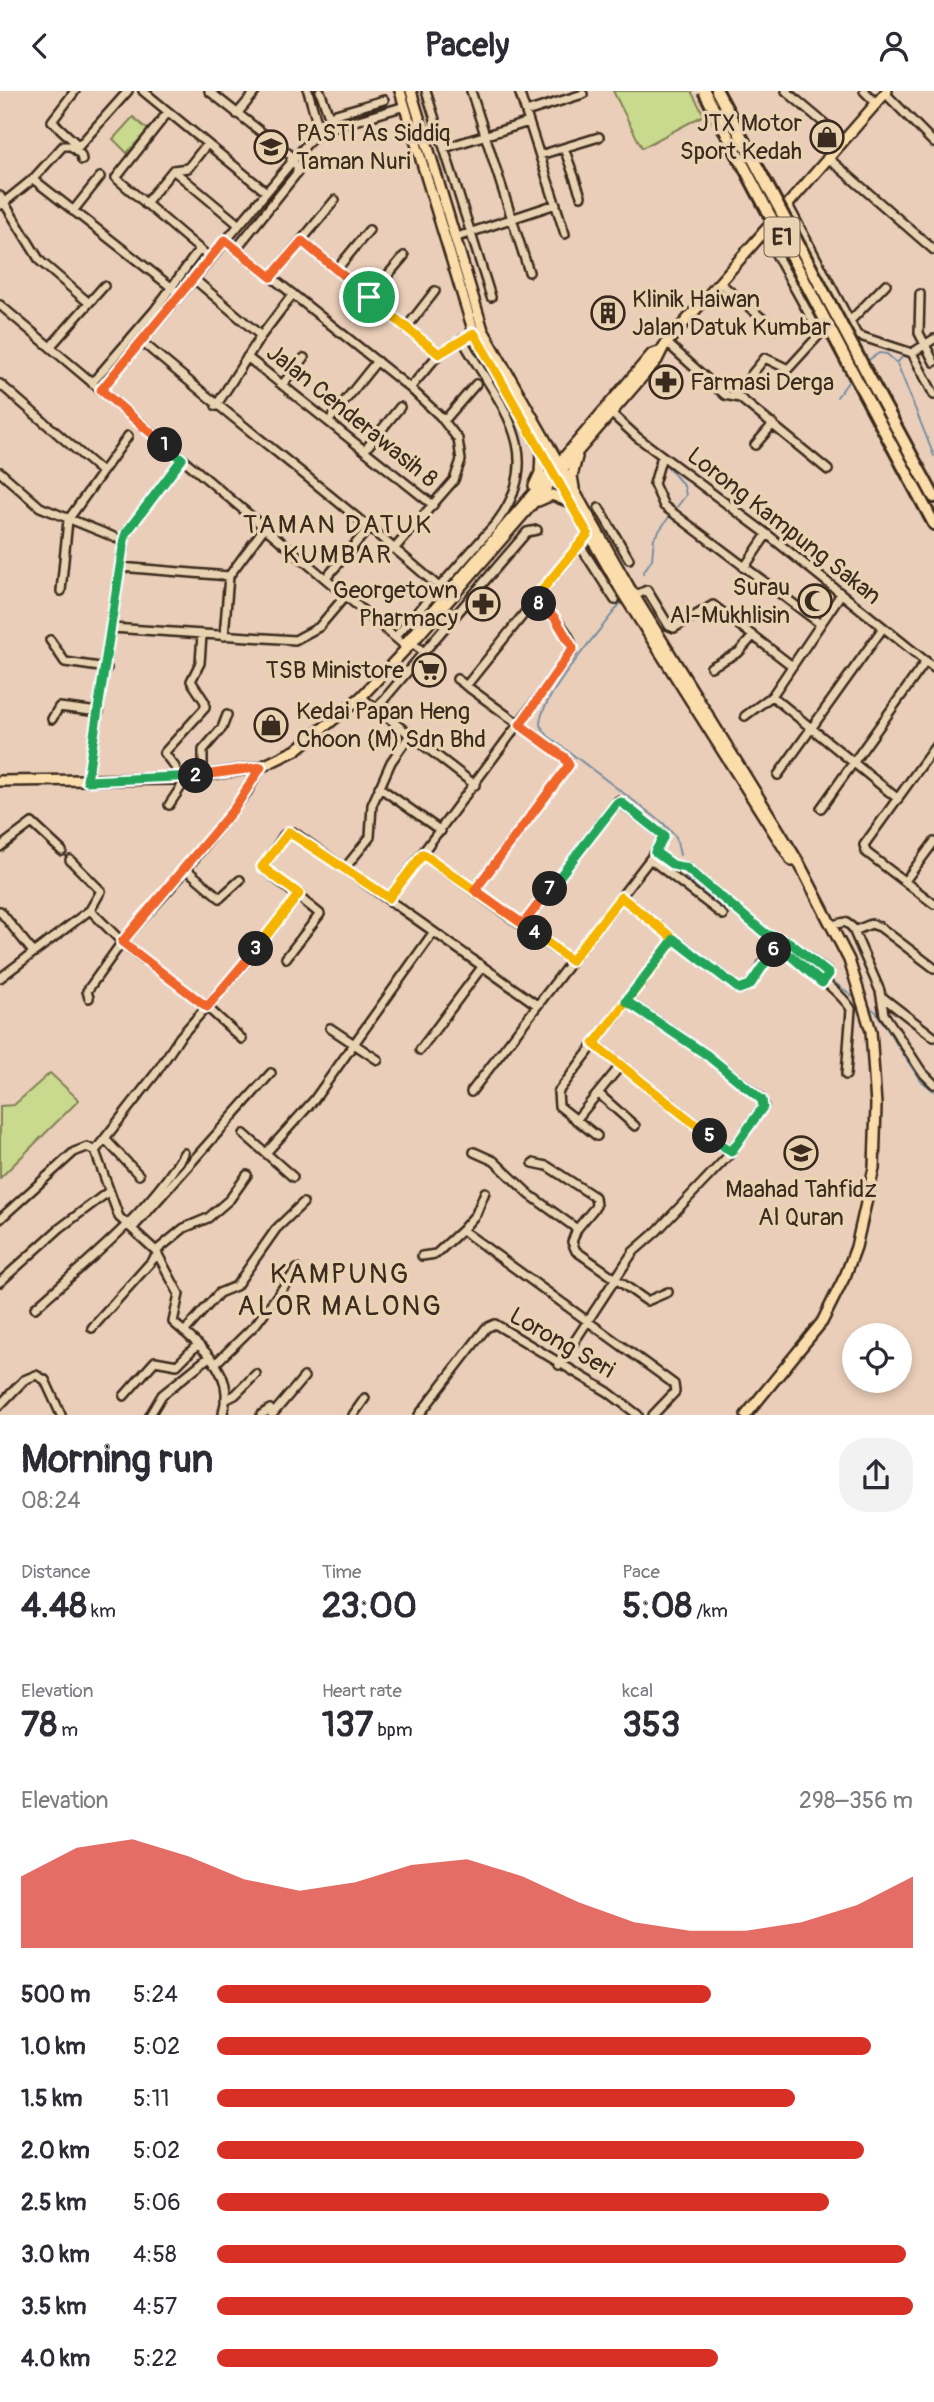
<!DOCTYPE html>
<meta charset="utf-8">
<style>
:root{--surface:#fff;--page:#f2f2f3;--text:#2b2b33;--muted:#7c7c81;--accent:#d93025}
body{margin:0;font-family:Pangolin,sans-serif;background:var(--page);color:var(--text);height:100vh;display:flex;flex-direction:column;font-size:26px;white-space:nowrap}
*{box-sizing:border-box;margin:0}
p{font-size:23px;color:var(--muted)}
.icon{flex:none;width:38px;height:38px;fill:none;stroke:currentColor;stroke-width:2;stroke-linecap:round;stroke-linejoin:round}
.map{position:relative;height:1324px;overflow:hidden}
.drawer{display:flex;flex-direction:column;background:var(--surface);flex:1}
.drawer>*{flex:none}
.fabs{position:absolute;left:842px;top:1232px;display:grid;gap:14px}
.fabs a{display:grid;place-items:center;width:70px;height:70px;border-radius:50%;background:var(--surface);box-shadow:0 4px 10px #0003;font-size:35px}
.pin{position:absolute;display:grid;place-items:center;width:60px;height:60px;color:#fff;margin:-30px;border:4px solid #fff;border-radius:50%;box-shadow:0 2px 7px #0007}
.km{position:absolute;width:35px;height:35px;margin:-18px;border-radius:50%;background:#222;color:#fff;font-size:19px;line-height:35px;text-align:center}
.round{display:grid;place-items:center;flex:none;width:74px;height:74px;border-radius:28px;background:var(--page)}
.overview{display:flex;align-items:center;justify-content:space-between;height:119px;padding:0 21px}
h1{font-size:38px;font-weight:700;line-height:52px}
.figures{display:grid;grid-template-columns:repeat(3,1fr);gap:10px;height:119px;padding:7px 21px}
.figures div{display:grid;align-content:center}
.figures b{font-size:35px;font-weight:700}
.figures small{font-size:19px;font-weight:400}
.figures p{font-size:19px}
.chart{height:196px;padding:14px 21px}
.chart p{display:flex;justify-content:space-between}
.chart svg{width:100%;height:126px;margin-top:7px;fill:var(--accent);opacity:.7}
ul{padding:0 21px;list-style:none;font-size:23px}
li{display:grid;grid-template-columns:112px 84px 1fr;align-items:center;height:52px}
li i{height:18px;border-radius:9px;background:var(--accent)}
header{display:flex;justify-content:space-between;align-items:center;height:91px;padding:0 21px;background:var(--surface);font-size:32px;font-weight:700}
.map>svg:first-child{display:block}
.green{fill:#c9d98d;stroke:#828256;stroke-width:2}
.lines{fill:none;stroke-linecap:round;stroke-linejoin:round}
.stream{stroke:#778fa3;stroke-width:2}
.minor-casing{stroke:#3b2a1e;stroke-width:12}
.major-casing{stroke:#3b2a1e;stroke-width:14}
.highway-casing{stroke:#3b2a1e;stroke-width:16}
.minor{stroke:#e9d3b2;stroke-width:7}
.major{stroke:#fbddab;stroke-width:9}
.highway{stroke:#fbddab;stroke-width:10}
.highway-bridge-casing{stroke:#3b2a1e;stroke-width:16;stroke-linecap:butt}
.highway-bridge{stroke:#fbddab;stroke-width:10}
.split-1-casing{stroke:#fff;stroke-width:14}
.split-2-casing{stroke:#fff;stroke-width:14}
.split-3-casing{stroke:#fff;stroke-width:14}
.split-4-casing{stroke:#fff;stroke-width:14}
.split-5-casing{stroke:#fff;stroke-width:14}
.split-6-casing{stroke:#fff;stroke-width:14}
.split-7-casing{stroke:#fff;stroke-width:14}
.split-8-casing{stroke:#fff;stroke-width:14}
.split-9-casing{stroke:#fff;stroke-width:14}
.split-1{stroke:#f0652b;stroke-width:9}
.split-2{stroke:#22a559;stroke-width:9}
.split-3{stroke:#f0652b;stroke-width:9}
.split-4{stroke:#f5b400;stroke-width:9}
.split-5{stroke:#f5b400;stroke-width:9}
.split-6{stroke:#22a559;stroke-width:9}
.split-7{stroke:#22a559;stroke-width:9}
.split-8{stroke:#f0652b;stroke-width:9}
.split-9{stroke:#f5b400;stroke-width:9}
.labels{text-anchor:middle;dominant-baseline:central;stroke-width:7;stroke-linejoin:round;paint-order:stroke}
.shield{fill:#e9d3b2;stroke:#6f5d4a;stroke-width:2}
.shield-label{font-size:23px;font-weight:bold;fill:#3b2a1e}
.poi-label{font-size:24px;fill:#3b2a1e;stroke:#e9d3b2;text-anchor:end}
.street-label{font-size:24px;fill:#3b2a1e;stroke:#e9d3b2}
.neighbourhood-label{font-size:26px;letter-spacing:2px;fill:#3b2a1e;stroke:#e9d3b2}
.quarter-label{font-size:28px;letter-spacing:2px;fill:#3b2a1e;stroke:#e9d3b2}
</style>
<header><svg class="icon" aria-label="back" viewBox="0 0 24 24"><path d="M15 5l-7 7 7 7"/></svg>Pacely<svg class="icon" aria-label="person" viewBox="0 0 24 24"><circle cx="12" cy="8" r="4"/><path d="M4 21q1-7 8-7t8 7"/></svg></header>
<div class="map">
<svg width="934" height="1324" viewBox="0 0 934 1324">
<rect width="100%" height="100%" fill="#eaceb9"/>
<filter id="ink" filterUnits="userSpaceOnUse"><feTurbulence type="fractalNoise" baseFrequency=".0143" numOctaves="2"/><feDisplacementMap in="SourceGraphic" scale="14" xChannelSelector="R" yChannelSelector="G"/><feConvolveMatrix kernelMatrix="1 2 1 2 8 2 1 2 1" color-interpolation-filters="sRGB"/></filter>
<g filter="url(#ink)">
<path class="green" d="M613,0H691L704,24L642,57Z
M133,26L148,39L127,62L113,48Z
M50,982L79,1009L0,1087V1015L14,1014Z"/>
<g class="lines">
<path class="stream" d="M867,270L879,262L887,263L897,272L934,365
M897,272L903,265
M837,306L851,287
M616,332L657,366
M668,376L684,395L686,404L674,420
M643,482L652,468L654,447L669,426
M622,510C605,535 539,606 540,634L548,645L663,732L676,746L680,764
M685,786L771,852L789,859
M810,874L823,883
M828,887L857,908
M868,915L876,921L920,989L934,1000"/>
<defs>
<path id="minor" d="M75,0L52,30L79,55L128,0
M143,0L265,100
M209,0L293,66
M308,0L320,42
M320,0L329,25L384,9
M426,0L491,206
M471,0L529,181
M519,0L565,143
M786,0L843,48
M864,0L876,12
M885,2L934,52
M168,21L116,87L210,167
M526,21L583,3
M237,23L256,0
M444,57L529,31
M564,57L581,105
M540,64L599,46
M827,66L934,159
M173,79L238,133
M33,88L180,203
M0,105L40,170L89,212
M787,112L857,244L912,262L934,304
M145,113L173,79L188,77L207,53
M1,114L33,88L63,55H71L81,64L82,69
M73,120L100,86
M454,147L556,113
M225,149L410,297L440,325L458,348L461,369L454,389L395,457
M302,150L439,263
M236,158L297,82V75L291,69
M337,178L369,139
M271,186L335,109
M193,187L261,245
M719,191L775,238
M920,203L919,242L934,271
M369,206L404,165
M0,214L404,554
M850,230L886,193
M407,236L435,200
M141,250C239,334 343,411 440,497
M667,252L725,304L740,307L828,379
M51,255L104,195
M912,262L934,248
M247,266L433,414
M92,292L154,220L199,159
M0,293L102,381
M282,294L304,267
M410,297L439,263L474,242
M101,299L311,48L332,37L405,15
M734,305L765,267L788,278L820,243L763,140
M216,315L261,245L293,203
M611,322L637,346L767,443L934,577
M332,326L377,270
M444,330L476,293
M755,354L773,333
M365,359L400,316
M662,365L654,393L664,415L819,532
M0,381L40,416L124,450
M599,417L629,468
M579,453L615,509
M120,476L229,485
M744,477L767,443
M327,486L369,437
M61,500L68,429L128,345
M634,505L647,499L669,535L674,537L713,514L791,574
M112,537L295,549L319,536L347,503
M224,545L229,485L265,436
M395,546L497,431C550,360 496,310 462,248
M50,549L65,571L107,577
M424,561L527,441L537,439
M711,576L739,561L753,545
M457,588L564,666L569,674L475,799
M466,595L588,443
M772,605L898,708
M361,606L475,694
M376,618L424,561L412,552
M745,625L772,605L841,503
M52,628L59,616L99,621
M934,657L864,754L866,761L934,813
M203,684V659L222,637L227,624
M778,684L883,537
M179,688L175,676L164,662L205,617V611L191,590L200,572L202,544
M87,690L124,450L126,442L182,368
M379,696L441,740
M169,714L187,687
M821,717L926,570
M0,756L32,732L62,760
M655,761L673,774L686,777L766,843L789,851L828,881L822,892
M423,763L571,870
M650,768L723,824
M70,769L101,800L90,819
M345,777L370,746L372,714L391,671L410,644
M186,778L220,807L240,789
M905,790L934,751
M621,806L739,898C760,895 759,865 777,857C793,862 842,903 851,918L846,984
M389,807L572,561C575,541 547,521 534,508
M0,820L33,861
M832,834L845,831L852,836L880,900L884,923L922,981L934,993
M854,840L871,833L880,836L934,877
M286,867L320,823L263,777L284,744L293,741L537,914
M0,887L90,819L122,851L207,916L242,948
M881,905L934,946
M89,907L87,900L122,851L179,787L247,701L261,676
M330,937L378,969
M594,953L731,1061
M420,959L482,876
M471,1001L650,768L664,745L618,710L523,833
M598,1002L635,1035
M576,1029L621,974
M244,1043L293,1086
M597,1045L559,1015L558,1001L674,848
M105,1048L139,1084
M95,1060L156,982L180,946L252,864L299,803
M474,1061L494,1070L530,1104L577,1138L572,1151L576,1160L647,1210L668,1201
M266,1062L314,1009L433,842
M533,1072L547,1075L595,1106L596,1115L577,1138
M0,1128L74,1061L87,1056L95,1060L119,1126L156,1160L179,1203L173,1231C193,1249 225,1272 226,1302C227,1309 223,1317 223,1324
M132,1138L271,982
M462,1139L476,1123L485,1101
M156,1160L184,1137L208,1127L230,1108L247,1084
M422,1165L436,1163L462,1139L674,1293L675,1301L653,1324
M0,1191L60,1137L108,1101
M35,1217C87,1170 148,1123 184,1062
M92,1237L158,1163
M184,1241L219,1202L236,1195L276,1138L303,1112
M215,1273L256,1233L297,1178
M559,1274L633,1161L657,1140L728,1065L764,1014L761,1007L707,964L627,910
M124,1305L155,1270L177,1274L198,1253
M225,1309L235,1304L256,1283
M0,1314L24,1289L36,1284L45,1289L61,1324
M150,1324L162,1304L209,1266
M261,1324L270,1318
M272,1324L304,1286
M353,1324L365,1307
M419,1324L486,1237L495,1233L608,1301L638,1324"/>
<path id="major" d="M400,0L474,242L622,501L792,770
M411,0L483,239L629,496L799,772L849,869L871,940L876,1014L874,1077L856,1156L846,1183L822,1231L746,1324
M534,395L540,382L541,361
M574,397L572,385L577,366
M538,410L552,404L567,410
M404,554L652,263L659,261
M0,690L179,688L261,676L296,659L361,606L418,545L657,269L664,255L887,0"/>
<path id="highway" d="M869,286L934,406
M859,293L934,433"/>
</defs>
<use href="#minor" class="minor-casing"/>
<use href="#major" class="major-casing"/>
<use href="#highway" class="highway-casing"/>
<use href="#minor" class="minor"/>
<use href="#major" class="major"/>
<use href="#highway" class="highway"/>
<defs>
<path id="highway-bridge" d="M704,0L859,293
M717,0L869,286"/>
</defs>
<use href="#highway-bridge" class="highway-bridge-casing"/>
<use href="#highway-bridge" class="highway-bridge"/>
</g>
</g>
<g class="lines" filter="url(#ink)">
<defs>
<path id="split-1" d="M165,354L101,299L225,149L271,186L302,150L369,206"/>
<path id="split-2" d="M165,354L182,368L126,442L124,450L87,690L196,685"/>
<path id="split-3" d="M196,685L261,676L234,718L122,851L207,916L256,858"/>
<path id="split-4" d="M256,858L299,803L262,776L289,741L389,807L423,763L535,842"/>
<path id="split-5" d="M535,842L571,870L621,806L674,848L594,953L710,1045"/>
<path id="split-6" d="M710,1045L731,1061L763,1016L762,1009L707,964L626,910L674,848L739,898L750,894L774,859"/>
<path id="split-7" d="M550,798L616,713L621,711L664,745L655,761L673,774L686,777L766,843L789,851L829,883L822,892L791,865L774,859"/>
<path id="split-8" d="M539,513L555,527L573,557L520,634L564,666L569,674L475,799L523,833L550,798"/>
<path id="split-9" d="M369,206L439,263L474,242L588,443L534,509L539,513"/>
</defs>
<use href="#split-1" class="split-1-casing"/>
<use href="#split-2" class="split-2-casing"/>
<use href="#split-3" class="split-3-casing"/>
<use href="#split-4" class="split-4-casing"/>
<use href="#split-5" class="split-5-casing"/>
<use href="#split-6" class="split-6-casing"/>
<use href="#split-7" class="split-7-casing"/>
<use href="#split-8" class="split-8-casing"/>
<use href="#split-9" class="split-9-casing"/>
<use href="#split-1" class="split-1"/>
<use href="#split-2" class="split-2"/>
<use href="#split-3" class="split-3"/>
<use href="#split-4" class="split-4"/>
<use href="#split-5" class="split-5"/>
<use href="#split-6" class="split-6"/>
<use href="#split-7" class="split-7"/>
<use href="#split-8" class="split-8"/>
<use href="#split-9" class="split-9"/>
</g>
<defs>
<symbol id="shop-ring" viewBox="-11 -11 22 22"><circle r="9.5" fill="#e9d3b2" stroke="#3b2a1e" stroke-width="1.5"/><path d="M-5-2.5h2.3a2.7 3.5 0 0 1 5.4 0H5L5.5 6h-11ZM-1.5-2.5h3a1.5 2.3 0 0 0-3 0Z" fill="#3b2a1e"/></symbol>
<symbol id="school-ring" viewBox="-11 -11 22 22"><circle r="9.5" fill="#e9d3b2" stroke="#3b2a1e" stroke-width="1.5"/><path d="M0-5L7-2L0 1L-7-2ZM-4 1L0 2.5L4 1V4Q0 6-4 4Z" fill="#3b2a1e"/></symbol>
<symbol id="building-ring" viewBox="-11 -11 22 22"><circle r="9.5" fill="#e9d3b2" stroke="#3b2a1e" stroke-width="1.5"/><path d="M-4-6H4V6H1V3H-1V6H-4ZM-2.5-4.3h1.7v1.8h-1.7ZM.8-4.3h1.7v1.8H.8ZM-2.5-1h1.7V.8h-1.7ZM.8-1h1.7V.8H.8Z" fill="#3b2a1e"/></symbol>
<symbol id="pharmacy-ring" viewBox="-11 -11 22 22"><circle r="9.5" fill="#e9d3b2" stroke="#3b2a1e" stroke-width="1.5"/><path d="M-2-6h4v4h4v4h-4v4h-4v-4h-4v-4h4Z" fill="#3b2a1e"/></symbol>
<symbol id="mosque-ring" viewBox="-11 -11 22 22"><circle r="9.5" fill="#e9d3b2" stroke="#3b2a1e" stroke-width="1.5"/><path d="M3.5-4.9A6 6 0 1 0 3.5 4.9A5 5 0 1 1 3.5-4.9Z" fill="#3b2a1e"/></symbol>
<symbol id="supermarket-ring" viewBox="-11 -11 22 22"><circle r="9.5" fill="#e9d3b2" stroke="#3b2a1e" stroke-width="1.5"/><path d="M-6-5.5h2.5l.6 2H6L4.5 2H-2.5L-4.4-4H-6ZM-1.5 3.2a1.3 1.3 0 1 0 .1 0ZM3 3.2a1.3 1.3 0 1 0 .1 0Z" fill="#3b2a1e"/></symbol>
</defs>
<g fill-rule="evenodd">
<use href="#shop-ring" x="808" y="27" width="38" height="38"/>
<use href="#school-ring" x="252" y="37" width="38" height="38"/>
<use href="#building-ring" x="589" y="203" width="38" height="38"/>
<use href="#pharmacy-ring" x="647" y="272" width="38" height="38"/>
<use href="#mosque-ring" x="796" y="491" width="38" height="38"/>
<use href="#pharmacy-ring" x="464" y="494" width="38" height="38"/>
<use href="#supermarket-ring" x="410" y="560" width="38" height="38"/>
<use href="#shop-ring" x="252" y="615" width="38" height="38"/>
<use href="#school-ring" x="782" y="1043" width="38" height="38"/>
</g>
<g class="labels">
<rect class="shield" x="764.5" y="126.5" width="35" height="39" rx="5"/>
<g class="shield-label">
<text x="782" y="146">E1</text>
</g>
<g class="poi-label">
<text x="802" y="32">JTX Motor<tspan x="802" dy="28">Sport Kedah</tspan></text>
<text x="296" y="42" text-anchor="start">PASTI As Siddiq<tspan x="296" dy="28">Taman Nuri</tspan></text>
<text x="632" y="208" text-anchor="start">Klinik Haiwan<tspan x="632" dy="28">Jalan Datuk Kumbar</tspan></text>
<text x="690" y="291" text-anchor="start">Farmasi Derga</text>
<text x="790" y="496">Surau<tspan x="790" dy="28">Al-Mukhlisin</tspan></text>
<text x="458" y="499">Georgetown<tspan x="458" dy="28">Pharmacy</tspan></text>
<text x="404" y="579">TSB Ministore</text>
<text x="296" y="620" text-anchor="start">Kedai Papan Heng<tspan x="296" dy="28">Choon (M) Sdn Bhd</tspan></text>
<text x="801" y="1098" text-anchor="middle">Maahad Tahfidz<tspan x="801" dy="28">Al Quran</tspan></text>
</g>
<g class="street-label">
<text transform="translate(352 325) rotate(39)">Jalan Cenderawasih 8</text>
<text transform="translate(784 435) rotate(38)">Lorong Kampung Sakan</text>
<text transform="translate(562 1252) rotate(30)">Lorong Seri</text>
</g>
<g class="neighbourhood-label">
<text x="338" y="434">TAMAN DATUK<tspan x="338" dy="30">KUMBAR</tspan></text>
</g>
<g class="quarter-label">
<text x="340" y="1183">KAMPUNG<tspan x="340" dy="32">ALOR MALONG</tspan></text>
</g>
</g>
</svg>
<div class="fabs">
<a><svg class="icon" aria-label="locate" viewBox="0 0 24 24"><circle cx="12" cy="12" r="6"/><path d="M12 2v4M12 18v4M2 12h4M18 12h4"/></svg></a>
</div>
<div class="pin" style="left:369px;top:206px;background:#1e9e55"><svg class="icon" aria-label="arrive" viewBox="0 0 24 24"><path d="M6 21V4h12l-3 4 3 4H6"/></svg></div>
<b class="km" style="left:165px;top:354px">1</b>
<b class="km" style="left:196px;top:685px">2</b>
<b class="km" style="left:256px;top:858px">3</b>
<b class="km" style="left:535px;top:842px">4</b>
<b class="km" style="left:710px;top:1045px">5</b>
<b class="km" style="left:774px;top:859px">6</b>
<b class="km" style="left:550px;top:798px">7</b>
<b class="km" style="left:539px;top:513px">8</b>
</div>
<section class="drawer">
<div class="overview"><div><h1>Morning run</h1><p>08:24</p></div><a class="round"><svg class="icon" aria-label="share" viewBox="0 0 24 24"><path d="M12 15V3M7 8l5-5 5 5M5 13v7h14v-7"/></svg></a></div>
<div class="figures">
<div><p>Distance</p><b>4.48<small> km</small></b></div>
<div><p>Time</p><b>23:00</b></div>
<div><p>Pace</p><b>5:08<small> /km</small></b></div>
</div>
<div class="figures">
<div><p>Elevation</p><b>78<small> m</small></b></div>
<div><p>Heart rate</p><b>137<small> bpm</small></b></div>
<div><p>kcal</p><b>353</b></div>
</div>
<div class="chart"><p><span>Elevation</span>298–356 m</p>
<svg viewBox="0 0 160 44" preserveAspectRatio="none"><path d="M0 44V19L10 9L20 6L30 12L40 20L50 24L60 21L70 15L80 13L90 19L100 28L110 35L120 38L130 38L140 35L150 29L160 19V44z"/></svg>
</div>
<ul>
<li><b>500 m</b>5:24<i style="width:71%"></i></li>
<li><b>1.0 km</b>5:02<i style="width:94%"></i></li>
<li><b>1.5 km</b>5:11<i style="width:83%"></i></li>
<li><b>2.0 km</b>5:02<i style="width:93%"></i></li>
<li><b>2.5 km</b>5:06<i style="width:88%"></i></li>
<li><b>3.0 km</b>4:58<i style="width:99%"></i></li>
<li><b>3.5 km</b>4:57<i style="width:100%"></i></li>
<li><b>4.0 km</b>5:22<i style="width:72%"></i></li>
</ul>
</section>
